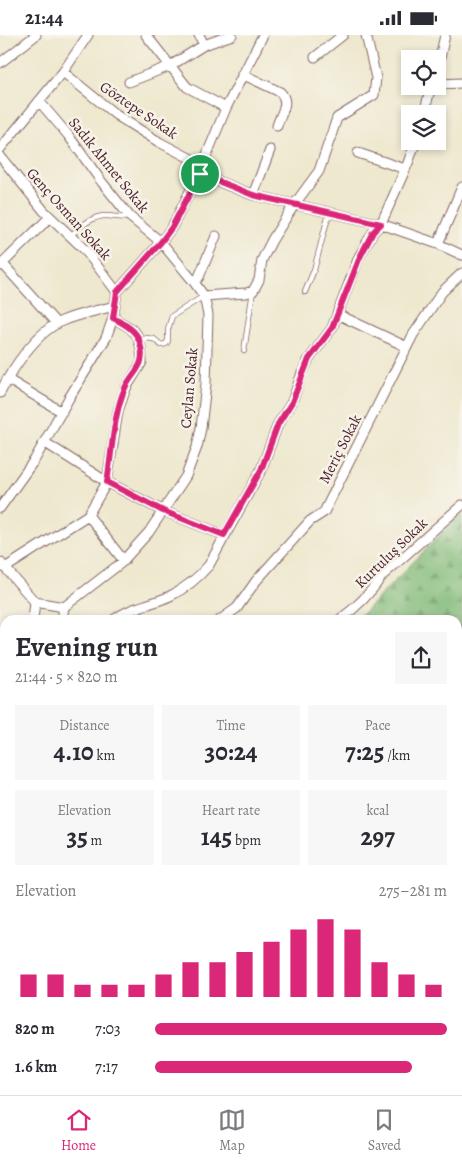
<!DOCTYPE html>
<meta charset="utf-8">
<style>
:root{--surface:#fff;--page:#f7f7f7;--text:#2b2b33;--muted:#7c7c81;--line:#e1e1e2;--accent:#db2777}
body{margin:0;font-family:Alegreya,serif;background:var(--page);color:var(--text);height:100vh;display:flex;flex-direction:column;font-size:19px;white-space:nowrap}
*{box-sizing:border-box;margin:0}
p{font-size:16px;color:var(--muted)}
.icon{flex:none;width:28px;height:28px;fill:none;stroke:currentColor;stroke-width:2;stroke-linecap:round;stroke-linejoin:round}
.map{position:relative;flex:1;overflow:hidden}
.drawer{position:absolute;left:0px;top:580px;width:462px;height:480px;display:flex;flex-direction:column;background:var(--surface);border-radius:15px 15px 0 0;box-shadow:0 2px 8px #0003}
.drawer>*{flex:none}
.fabs{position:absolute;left:401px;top:15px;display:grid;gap:10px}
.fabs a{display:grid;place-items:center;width:45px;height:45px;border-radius:0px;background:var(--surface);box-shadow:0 2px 8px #0003;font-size:25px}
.pin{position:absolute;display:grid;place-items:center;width:42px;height:42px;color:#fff;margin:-21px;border:2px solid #fff;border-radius:50%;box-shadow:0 1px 5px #0007}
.round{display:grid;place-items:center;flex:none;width:52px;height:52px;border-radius:0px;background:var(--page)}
.overview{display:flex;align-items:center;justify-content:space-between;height:85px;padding:0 15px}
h1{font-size:28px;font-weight:700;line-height:38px}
.stats{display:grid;grid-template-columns:repeat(3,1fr);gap:8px;height:85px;padding:5px 15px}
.stats div{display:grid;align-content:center;border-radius:0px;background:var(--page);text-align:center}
.stats b{font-size:25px;font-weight:700}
.stats small{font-size:14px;font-weight:400}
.stats p{font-size:14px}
.chart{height:140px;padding:10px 15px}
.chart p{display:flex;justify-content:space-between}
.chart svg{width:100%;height:90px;margin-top:5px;stroke:var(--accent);stroke-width:6}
ul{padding:0 15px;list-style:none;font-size:16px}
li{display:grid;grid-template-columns:80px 60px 1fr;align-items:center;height:38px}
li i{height:12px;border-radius:6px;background:var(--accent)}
.status{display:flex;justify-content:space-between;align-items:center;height:35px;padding:0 25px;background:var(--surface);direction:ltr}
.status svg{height:14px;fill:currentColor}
.tab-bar{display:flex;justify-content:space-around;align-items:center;height:70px;border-top:1px solid var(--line);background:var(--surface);font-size:14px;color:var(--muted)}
.tab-bar a{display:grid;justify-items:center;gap:2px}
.tab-bar .selected{color:var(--accent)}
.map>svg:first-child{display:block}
.forest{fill:url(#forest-firs);stroke:#656c52}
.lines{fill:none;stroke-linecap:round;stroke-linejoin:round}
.lane-casing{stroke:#836564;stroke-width:6}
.street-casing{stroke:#836564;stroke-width:11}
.secondary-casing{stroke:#836564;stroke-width:14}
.lane{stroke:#fff;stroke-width:4.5}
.street{stroke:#fff;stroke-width:9}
.secondary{stroke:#fff;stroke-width:12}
.route-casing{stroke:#fff;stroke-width:10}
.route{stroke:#db2777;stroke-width:6}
.labels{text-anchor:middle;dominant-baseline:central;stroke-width:5;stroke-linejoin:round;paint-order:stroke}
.street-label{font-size:15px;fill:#4a1f2b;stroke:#f7f3e8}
</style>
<div class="status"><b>21:44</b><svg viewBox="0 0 49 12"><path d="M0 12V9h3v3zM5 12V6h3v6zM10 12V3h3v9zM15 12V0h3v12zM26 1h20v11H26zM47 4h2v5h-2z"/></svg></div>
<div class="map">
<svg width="462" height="1060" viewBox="0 0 462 1060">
<defs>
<pattern id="forest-firs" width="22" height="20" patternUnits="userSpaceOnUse" patternTransform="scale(1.25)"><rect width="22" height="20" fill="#80ba78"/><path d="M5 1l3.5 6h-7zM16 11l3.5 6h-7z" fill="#6b9763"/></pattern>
</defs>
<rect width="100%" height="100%" fill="#f7f3e8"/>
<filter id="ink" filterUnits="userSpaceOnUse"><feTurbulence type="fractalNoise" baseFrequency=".02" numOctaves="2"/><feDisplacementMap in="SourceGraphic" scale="10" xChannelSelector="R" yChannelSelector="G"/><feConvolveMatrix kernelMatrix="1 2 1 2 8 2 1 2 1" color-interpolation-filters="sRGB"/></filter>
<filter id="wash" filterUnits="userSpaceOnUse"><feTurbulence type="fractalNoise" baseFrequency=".0096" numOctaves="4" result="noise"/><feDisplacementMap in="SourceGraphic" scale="20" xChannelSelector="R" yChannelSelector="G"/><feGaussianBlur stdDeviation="1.12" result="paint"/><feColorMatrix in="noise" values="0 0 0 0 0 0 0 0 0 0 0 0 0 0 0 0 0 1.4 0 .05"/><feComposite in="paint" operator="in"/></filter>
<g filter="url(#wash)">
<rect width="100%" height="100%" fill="#eee8ce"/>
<path class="forest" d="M462,478V969L458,970V585H352L363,578Z
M5,861V977L0,971V864Z
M0,1004L5,1009V1055H293L291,1060H0Z"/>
</g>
<g filter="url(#ink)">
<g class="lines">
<defs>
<path id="lane" d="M70,201C81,192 91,181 106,181C114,181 121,184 130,182
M305,257L314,235L329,178
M140,307L146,303L154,304L161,310L166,309L168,306V294L172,281L204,261
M244,316L253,256"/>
<path id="street" d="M146,0L187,52L226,73
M199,0L204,10
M315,22L343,0
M0,28L36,0
M438,32L445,0
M63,37L116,80L159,107L203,130
M242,39L280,57C291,68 280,79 277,91
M129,47L170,31L204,10L232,0
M438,49L462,48
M39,66L68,100L101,146L130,182L161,207L194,247L204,261L208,280L206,349L201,393L197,412L186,441L149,497L121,528L64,572L62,585
M424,79L431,51
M0,114L63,37L88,0
M358,118L405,134
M0,121L44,176L85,215L117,257
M199,139L253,160L381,189L438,209L462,220
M253,160L270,115
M438,209L462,152
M2,228L57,289
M0,231L50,182
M194,247L199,242L216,201
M204,261L246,258L253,256L259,245L262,225L272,205L294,170L319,136L337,83L374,60L376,43L366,0
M337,279L407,312
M7,344L62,377
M0,358C12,334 36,297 62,286C78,279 97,276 114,271
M44,407L107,447L163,476L224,500
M0,473L35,424L69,363L106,303L113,283L117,257L161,207L172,192L199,139L226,73L263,0
M88,480L124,526
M0,527L35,567L33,585
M5,533L88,480L107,447L118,376L126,353L142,327L141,313L137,300L129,292L113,283
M35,567L64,572
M113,585C130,572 151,570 170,561C186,553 198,543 209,530L261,435L278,389L292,367L302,338L309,324L332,293L359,222L373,197L381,189L408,128L416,106
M220,585L237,573L256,546L310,486L324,477L413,300L442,257L462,238
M339,585C356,573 370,559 382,541L462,470
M0,743L2,782
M308,1060L309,1055"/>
<path id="secondary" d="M0,985L5,991
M0,1000L5,1006
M451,1055L461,1060"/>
</defs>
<use href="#lane" class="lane-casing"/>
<use href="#street" class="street-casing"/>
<use href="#secondary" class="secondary-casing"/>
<use href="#lane" class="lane"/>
<use href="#street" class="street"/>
<use href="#secondary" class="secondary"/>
</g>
</g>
<g class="lines" filter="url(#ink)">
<defs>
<path id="route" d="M200,139L253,160L381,189L373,197L360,222L332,293L309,324L292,367L278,389L261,435L224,500L163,476L107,447C112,418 113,380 125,353C133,336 147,331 140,308C137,295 124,289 113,283L117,257L161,207L172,192Z"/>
</defs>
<use href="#route" class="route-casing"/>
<use href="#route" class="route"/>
</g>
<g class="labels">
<g class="street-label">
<text transform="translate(139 75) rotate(34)">Göztepe Sokak</text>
<text transform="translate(109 130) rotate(51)">Sadık Ahmet Sokak</text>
<text transform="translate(69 179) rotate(48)">Genç Osman Sokak</text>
<text transform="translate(189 353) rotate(-85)">Ceylan Sokak</text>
<text transform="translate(340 414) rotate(-63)">Meriç Sokak</text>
<text transform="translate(391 518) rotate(-44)">Kurtuluş Sokak</text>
</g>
</g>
</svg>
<div class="fabs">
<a><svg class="icon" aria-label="locate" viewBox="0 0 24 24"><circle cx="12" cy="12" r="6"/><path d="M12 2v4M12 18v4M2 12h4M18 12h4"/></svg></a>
<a><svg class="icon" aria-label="layers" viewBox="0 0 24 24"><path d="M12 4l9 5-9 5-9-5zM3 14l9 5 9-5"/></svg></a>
</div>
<div class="pin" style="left:200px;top:139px;background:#1e9e55"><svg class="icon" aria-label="arrive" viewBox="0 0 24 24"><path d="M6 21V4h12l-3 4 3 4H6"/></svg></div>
<section class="drawer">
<div class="overview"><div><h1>Evening run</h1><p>21:44 · 5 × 820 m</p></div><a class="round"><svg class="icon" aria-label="share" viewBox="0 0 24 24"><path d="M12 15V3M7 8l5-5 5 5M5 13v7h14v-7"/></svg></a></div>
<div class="stats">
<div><p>Distance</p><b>4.10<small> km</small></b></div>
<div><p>Time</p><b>30:24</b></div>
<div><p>Pace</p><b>7:25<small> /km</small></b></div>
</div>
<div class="stats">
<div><p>Elevation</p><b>35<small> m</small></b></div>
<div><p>Heart rate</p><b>145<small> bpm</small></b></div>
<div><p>kcal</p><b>297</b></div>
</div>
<div class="chart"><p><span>Elevation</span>275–281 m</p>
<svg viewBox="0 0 160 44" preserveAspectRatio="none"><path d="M5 44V33M15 44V33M25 44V38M35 44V38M45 44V38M55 44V33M65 44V27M75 44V27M85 44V22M95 44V17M105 44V11M115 44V6M125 44V11M135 44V27M145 44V33M155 44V38"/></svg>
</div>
<ul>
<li><b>820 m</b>7:03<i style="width:100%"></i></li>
<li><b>1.6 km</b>7:17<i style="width:88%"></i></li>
</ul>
</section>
</div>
<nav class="tab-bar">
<a class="selected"><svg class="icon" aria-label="home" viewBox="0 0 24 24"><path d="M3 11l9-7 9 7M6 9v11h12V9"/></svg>Home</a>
<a><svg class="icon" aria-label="map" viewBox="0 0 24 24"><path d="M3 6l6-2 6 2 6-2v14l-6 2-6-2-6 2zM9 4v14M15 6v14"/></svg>Map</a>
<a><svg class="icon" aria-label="saved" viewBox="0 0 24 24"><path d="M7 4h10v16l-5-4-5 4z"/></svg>Saved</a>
</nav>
